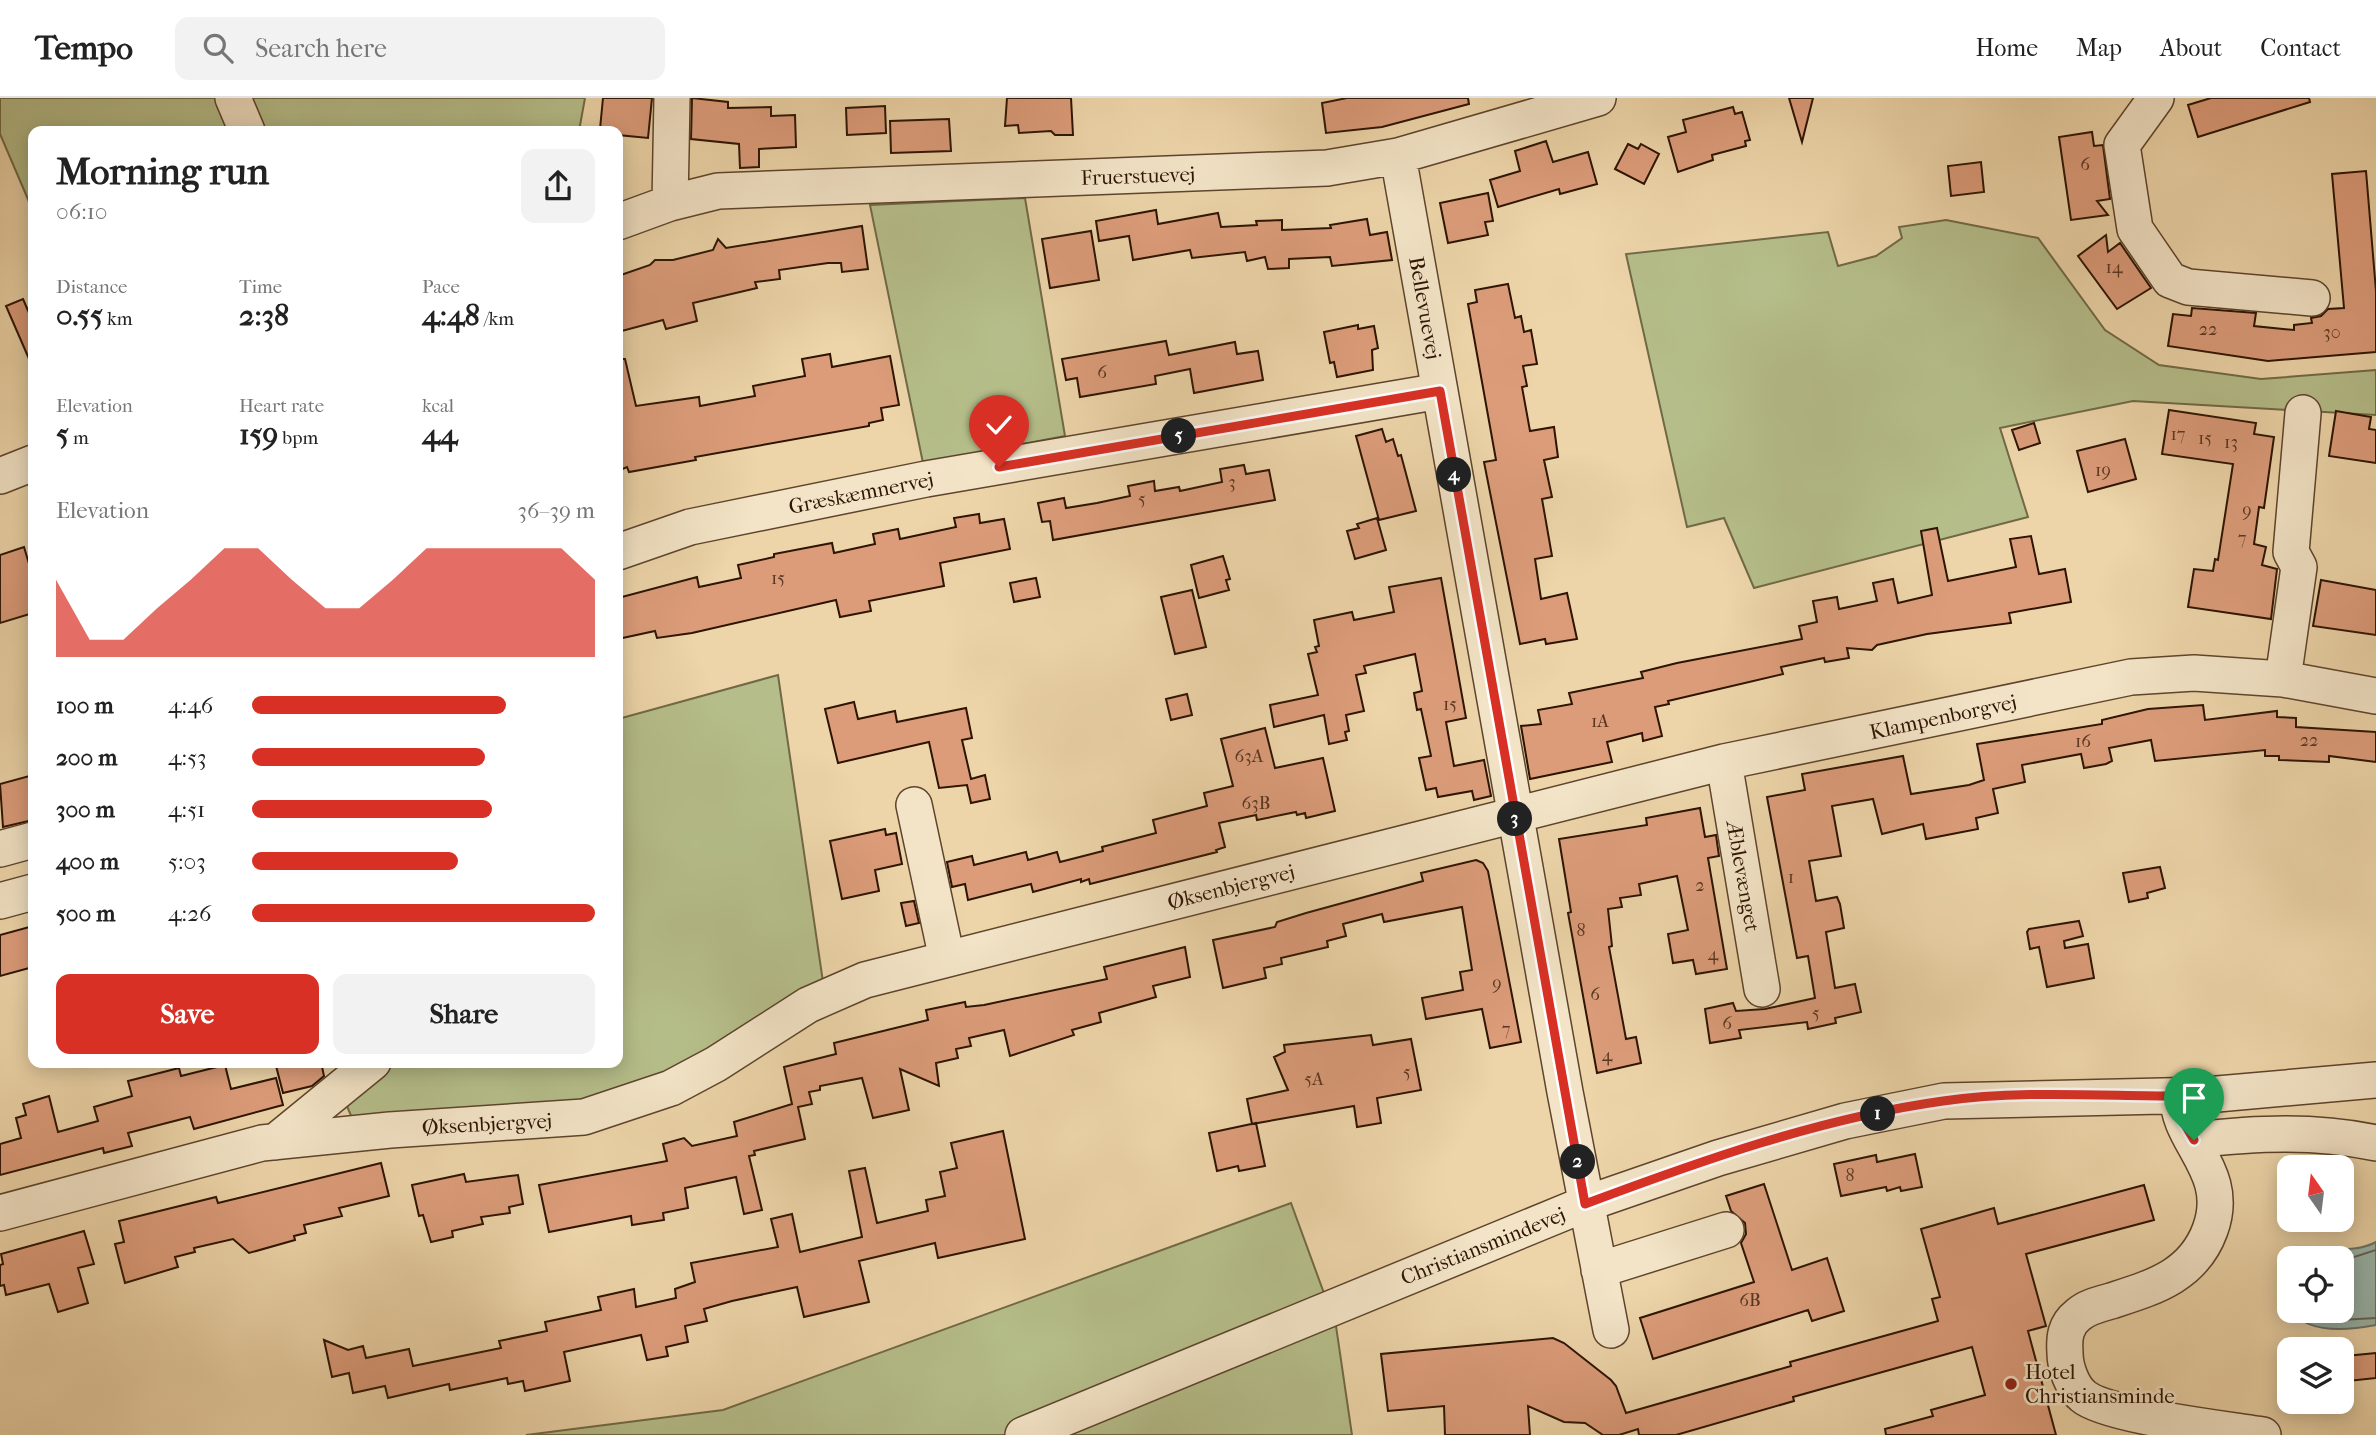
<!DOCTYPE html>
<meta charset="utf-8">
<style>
:root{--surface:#fff;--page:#f2f2f2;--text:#222;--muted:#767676;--line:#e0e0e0;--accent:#d93025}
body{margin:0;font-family:"IM FELL French Canon",serif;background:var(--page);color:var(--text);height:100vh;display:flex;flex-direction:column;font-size:26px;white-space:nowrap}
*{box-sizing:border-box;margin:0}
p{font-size:23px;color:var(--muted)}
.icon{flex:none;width:38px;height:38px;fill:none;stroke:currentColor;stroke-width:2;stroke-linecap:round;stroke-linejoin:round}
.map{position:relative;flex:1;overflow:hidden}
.side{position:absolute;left:28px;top:28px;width:595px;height:942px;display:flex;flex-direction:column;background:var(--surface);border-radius:14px;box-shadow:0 4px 18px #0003}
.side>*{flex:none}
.needle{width:46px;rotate:346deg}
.fabs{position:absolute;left:2277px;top:1057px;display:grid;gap:14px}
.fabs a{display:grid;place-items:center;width:77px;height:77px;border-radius:14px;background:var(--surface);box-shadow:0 4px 18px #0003;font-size:35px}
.pin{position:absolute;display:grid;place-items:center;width:60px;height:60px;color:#fff;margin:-72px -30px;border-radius:50% 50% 50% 0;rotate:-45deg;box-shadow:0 0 7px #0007}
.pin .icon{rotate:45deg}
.km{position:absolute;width:35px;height:35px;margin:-18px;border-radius:50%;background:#222;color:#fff;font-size:19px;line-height:35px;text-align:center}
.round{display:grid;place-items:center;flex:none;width:74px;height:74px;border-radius:14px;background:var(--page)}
.headline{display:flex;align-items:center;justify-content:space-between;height:119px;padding:0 28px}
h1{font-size:38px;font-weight:700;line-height:52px}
.stats{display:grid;grid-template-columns:repeat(3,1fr);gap:10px;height:119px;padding:7px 28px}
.stats div{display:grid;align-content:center}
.stats b{font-size:30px;font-weight:700}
.stats small{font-size:19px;font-weight:400}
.stats p{font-size:19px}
.chart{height:196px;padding:14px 28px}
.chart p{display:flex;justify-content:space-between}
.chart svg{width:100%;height:126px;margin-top:7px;fill:var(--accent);opacity:.7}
.primary-button{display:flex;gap:14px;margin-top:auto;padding:14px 28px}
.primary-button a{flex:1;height:80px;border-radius:14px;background:var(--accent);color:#fff;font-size:28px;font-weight:700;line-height:80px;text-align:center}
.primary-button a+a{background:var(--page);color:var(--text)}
ul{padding:0 28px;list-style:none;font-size:23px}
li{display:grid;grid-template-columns:112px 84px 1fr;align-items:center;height:52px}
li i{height:18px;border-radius:9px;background:var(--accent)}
header{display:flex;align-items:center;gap:42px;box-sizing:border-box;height:98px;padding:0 35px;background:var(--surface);border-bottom:2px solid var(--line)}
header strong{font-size:33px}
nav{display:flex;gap:38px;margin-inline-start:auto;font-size:24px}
.search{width:490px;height:63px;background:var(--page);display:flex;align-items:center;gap:18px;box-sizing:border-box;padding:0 24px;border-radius:14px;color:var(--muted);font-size:26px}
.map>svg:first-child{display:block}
.green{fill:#b5be8a;stroke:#716946;stroke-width:2}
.water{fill:#9ab8af;stroke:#6e766a;stroke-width:2}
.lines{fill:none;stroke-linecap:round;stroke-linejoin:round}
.shore{stroke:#646659;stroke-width:2}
.building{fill:#dc9c7a;stroke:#2d1403;stroke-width:2}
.minor-casing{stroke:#5d442c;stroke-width:38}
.minor{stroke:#f3e4c7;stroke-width:35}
.route-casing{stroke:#fff;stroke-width:14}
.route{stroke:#d93025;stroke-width:9}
.poi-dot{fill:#8f2418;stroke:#f3e4c7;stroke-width:2.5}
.labels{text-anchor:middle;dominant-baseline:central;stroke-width:5;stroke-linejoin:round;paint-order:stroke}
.number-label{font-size:18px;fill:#593621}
.street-label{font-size:21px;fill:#2d1403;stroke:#f3e4c7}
.poi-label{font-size:21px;fill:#2d1403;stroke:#f3e4c7;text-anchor:start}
</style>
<header>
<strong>Tempo</strong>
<div class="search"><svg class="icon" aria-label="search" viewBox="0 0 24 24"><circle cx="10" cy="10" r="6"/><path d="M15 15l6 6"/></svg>Search here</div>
<nav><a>Home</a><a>Map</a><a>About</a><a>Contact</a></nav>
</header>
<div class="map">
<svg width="2376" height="1337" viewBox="0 0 2376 1337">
<rect width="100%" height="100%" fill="#edd5a9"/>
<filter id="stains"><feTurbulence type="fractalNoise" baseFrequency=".00286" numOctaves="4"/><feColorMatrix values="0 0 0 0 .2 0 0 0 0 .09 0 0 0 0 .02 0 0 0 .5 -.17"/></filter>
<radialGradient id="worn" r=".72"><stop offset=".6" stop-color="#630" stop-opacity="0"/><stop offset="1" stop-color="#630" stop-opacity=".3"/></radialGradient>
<path class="green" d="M0,0H585L579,33H33V113L0,36Z
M1025,100L1065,338L923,365L870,107Z
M1946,122L2038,140L2105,232L2159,267L2261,281L2376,272V317L2133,303L2000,330L2028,419L1754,490L1724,420L1687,429L1626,156L1828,134L1838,168L1876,158L1902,140L1899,129Z
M778,577L823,884L713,952L605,1001L352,1020L343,999L353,964H618V621Z
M1291,1105L1336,1228L1352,1337H526L723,1312Z"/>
<path class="water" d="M2376,1144V1227C2350,1232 2309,1237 2292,1213H2342V1160H2290C2310,1141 2347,1160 2376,1144Z"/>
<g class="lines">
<path class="shore" d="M2301,1160H2351L2376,1152
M2301,1213L2322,1223L2376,1220"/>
</g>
<path class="building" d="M603,0H652L648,40L618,37V33L600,31Z
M692,0L728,4V10L771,9V18L795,17L796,49L759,51V69L740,70L739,46L691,41Z
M1007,0H1071L1073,37H1055L1051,33L1019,35L1018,27L1005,28Z
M1347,0H1468L1469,6L1382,29L1326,35L1322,5Z
M1789,0H1813L1802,44Z
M2211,0H2309L2310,4L2198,39L2188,7Z
M885,8L886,35L847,37L846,10Z
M1733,9L1735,16L1742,14L1750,42L1745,43L1746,48L1712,57L1713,62L1678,74L1668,39L1686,34L1683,22Z
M949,21L951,53L891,55L890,23Z
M2092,34L2094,48L2103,47L2110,101L2097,103L2108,117L2071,122L2059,39Z
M1546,43L1553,64L1588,54L1597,86L1560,96L1559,91L1498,109L1490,82L1520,73L1515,53Z
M1628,46L1638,51L1641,46L1659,56L1644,86L1615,71Z
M1981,64L1984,94L1951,98L1948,68Z
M2366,73L2376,193V254L2268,263L2168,248L2173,216L2191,218L2192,210L2256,215L2254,228L2294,232V227L2312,225L2311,220L2321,218L2328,211L2344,210L2332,76Z
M1488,95L1493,123L1485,124L1488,137L1448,145L1440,105Z
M1156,112L1158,126L1218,115L1221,129L1257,127L1256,123L1282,122V132L1331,130L1330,127L1367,121L1370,137L1387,134L1392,162L1332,168L1330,159L1289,161V170L1268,171L1265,159L1247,163L1245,154L1192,160L1190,152L1133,162L1129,138L1099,143L1096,123Z
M862,128L868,171L842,174L841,165H828L779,172L780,181L755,184L757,190L693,205L697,223L666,231L663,222L618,234V178L650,167L655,162H673L713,152L718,141L726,150Z
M1091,133L1099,182L1050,190L1042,141Z
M2106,137L2108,154L2120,145L2151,190L2117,211L2078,158Z
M1508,186L1515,220L1521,218L1524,234L1531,232L1537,266L1523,268L1527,288L1522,289L1530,333L1554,329L1558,359L1544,362L1552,399L1542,401L1552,458L1535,461L1541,501L1567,495L1577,541L1546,546L1545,541L1520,546L1484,364L1496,362L1468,206L1477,204L1475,192Z
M23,201L33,224V270L6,208Z
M1358,227V231L1374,228L1378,250L1372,252L1373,272L1337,279L1334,264L1330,265L1324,234Z
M1166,243L1169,257L1235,244L1237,256L1258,253L1263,282L1194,295L1190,271L1155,278L1156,286L1080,299L1077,280L1066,282L1062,261Z
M830,256L832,269L890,258L899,307L881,310L883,322L869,325V328L695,359L696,362L629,374L627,369L618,373V261H625L636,308L699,299L700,308L755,298L753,288L805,278L802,261Z
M2169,312L2256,325L2254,336L2274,339L2264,410L2259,409L2254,446L2266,449L2262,467L2277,471L2271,521L2188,509L2194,471L2213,473L2215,461L2218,462L2233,366L2162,356Z
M2336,313L2371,319L2369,331L2376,332V365L2329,358Z
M2034,325L2040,345L2019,352L2012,332Z
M1382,331L1386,344L1393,341L1398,358L1401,357L1416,413L1379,422L1356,338Z
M2125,341L2136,381L2088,394L2077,353Z
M1244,367L1246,376L1269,372L1275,402L1053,442L1050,423L1042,424L1038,405L1064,400L1066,410L1097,405L1130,398L1128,388L1154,383L1155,393L1179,389L1180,393L1222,384L1220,371Z
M979,416L980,425L1004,421L1010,451L940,465L944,488L869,503L871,513L840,519L836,502L692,535L657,540L655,533L618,541V500L697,479L699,489L741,480L738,467L774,459V456L832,445L834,455L875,446L873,436L898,431L900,441L956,429L954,420Z
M1377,420L1386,452L1355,461L1347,433L1359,430L1357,426Z
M1937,430L1948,483L2016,469L2010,441L2031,438L2039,476L2065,471L2071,504L2009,515L2011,525L1927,536L1877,547L1872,552L1847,550L1849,560L1825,564L1824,560L1781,569L1783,576L1668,603L1669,606L1655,609L1662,638L1643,643L1642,635L1607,644L1612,664L1530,681L1521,628L1541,626L1538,612L1572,606L1569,595L1643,580L1641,574L1677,565L1802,541L1799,528L1817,524L1813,503L1837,499L1839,511L1877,503L1873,485L1893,481L1898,505L1932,497L1921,433Z
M24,449L33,479V515L0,525V457Z
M1223,458L1230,481L1226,482L1229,492L1199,500L1191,467Z
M1036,480L1040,499L1014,504L1010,485Z
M1441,480L1466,620L1446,624L1454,668L1484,662L1491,698L1474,702L1472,693L1438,699L1436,690L1426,692L1419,660L1431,658L1421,611L1417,612L1414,595L1422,593L1415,556L1364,568L1366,575L1356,577L1364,613L1346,617L1349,633L1345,634L1347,642L1329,646L1324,617L1274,629L1270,607L1318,597L1308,556L1317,554L1315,549L1319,548L1314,522L1352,514L1354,522L1394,514L1389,489Z
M2321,482L2376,492V537L2313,528Z
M1192,492L1206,549L1175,556L1161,499Z
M1187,596L1192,617L1171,622L1166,601Z
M854,604L858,621L895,613L897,624L966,610L972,640L962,642L971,681L985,677L990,701L971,705L967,687L939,690L929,644L838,665L825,611Z
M2203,607L2205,622L2277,613V619L2296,620V629L2376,634V664L2329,658V664L2279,662V658H2265V652L2155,663L2151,642L2109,650L2112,663L2106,666L2084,670L2081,656L2022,667L2025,684L1993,691L1998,715L1976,720L1978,731L1926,741L1923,726L1882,736L1873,701L1832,708L1841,758L1809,763L1816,803L1837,799L1840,806L1844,830L1826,834L1835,890L1855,886L1861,914L1835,920L1836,925L1808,931L1807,924L1739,932L1741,940L1710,945L1705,911L1733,905L1736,913L1765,911L1815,900L1808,858L1797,860L1767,699L1805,692L1802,676L1903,658L1911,696L1969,687L1984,682L1977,646L2102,626V622L2148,611Z
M1265,630L1275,670L1323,660L1335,713L1306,720L1305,715L1297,717L1296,714L1257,722L1256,717L1219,725L1225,749L1216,752L1217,754L1090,786L1089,781L1081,784V781L1033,794L1031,786L968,802L965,786L952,789L947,764L972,758L974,767L1026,754L1028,762L1057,754L1060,764L1103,753L1102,749L1156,735L1153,722L1207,708L1204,695L1233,688L1221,641Z
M33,677V722L3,729L0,686Z
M1700,710L1705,739L1716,737L1719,758L1708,760L1727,871L1696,876L1693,862L1673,865L1668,836L1688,832L1677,778L1639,786L1641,797L1620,800L1622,809L1608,811L1612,848L1609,849L1626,941L1636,939L1641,965L1597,975L1568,815L1571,814L1559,741L1647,727L1646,720Z
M885,731L886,737L896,735L902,766L875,772L879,793L842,801L830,743Z
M1476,762L1483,765L1488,773L1521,944L1490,950L1482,911L1426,921L1422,900L1463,892L1460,874L1472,872L1462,809L1384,824L1382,816L1343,826L1346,838L1327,843L1328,849L1281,860L1282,866L1264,870L1266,880L1223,890L1213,842L1275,829L1277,824L1306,815L1423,783L1421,775Z
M2160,769L2165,790L2147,795L2148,800L2129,804L2123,775Z
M914,803L919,825L906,828L901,805Z
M2079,823L2083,838L2064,843L2065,850L2088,846L2094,880L2047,889L2039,849L2030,851L2027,834L2029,831Z
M33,828V869L0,878V837Z
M1185,849L1190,879L1153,888L1156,899L1099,915L1101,924L1072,932L1074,937L1010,958L1004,932L969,940L971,948L956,951L958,960L936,965L939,988L900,971L909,1012L873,1020L862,980L820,988V992L809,994L812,1006L798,1009L805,1041L754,1053L755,1057L749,1058L762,1112L744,1116L736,1079L685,1090L688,1110L663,1115L664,1122L632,1127L631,1118L549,1134L539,1087L667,1063L663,1046L684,1040L692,1048L737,1038L734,1024L792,1006L784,969L836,956L834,945L928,922L926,912L965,904L966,909L984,907L1107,881L1104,869Z
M1371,937L1373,947L1411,941L1421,992L1377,1000L1381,1025L1357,1029L1354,1008L1252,1026L1247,1001L1288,992L1274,959L1285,954L1284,947Z
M275,964H321L324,978L312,988L283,995Z
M225,967L231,991L276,980L283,1007L194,1031L190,1019L128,1035L132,1048L104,1055L103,1050L0,1077V1046L21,1040L16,1020L26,1017L23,1006L49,998L58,1034L98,1023L94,1009L132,998L128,983L179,970L181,978Z
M1256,1025L1265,1068L1239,1073L1238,1068L1217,1073L1209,1035Z
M1003,1033L1025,1141L938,1160L935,1145L859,1163L869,1204L804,1219L797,1189L732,1203L704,1211L707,1223L685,1228L688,1244L666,1249L668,1258L647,1262L641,1237L564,1254L570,1283L525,1293L523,1283L508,1286L507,1280L450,1292L449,1286L388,1300L385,1288L353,1295L349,1275L332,1279L324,1242L348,1252L363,1248L366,1260L409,1251L413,1268L501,1250L499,1243L547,1233L545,1224L601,1212L598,1199L634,1191L636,1209L676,1200L675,1191L695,1184L691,1165L778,1149L771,1121L792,1116L800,1154L862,1139L849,1073L865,1070L877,1125L928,1113L926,1102L945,1098L940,1074L957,1070L951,1045Z
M1915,1056L1922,1089L1901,1093L1900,1089L1887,1093L1886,1089L1841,1098L1834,1066L1876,1057L1877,1064Z
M381,1065L389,1098L339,1110L342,1118L304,1127L306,1135L294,1138L295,1142L249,1155L233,1141L194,1150L195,1154L175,1159L178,1169L125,1185L115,1146L124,1144L119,1123L216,1099L218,1105Z
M464,1076L466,1084L518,1077L523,1106L509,1109L510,1115L481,1119L483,1126L452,1133L453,1139L431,1144L423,1117L419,1118L412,1087Z
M1764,1086L1792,1172L1827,1160L1844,1213L1812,1223L1808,1212L1653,1261L1640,1220L1754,1184L1741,1145L1746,1136L1745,1125L1731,1113L1726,1098Z
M2144,1087L2154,1122L2026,1156L2046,1228L2028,1233L2056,1337H1886L1885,1331L1933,1318L1931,1312L1985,1297L1972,1249L1793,1299L1794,1303L1676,1337H1639L1638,1331L1619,1337H1603L1585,1325L1564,1324L1528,1308L1530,1337H1445L1444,1308L1388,1313L1381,1256L1553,1240L1564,1245L1611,1282L1616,1288L1626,1315L1791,1268L1790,1264L1938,1223L1932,1201L1940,1199L1921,1131L1994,1110L1998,1126Z
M84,1133L94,1166L78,1170L88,1205L58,1214L49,1186L6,1197L4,1187L0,1188V1167L3,1166L1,1156Z
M2376,1255V1280L2348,1283L2346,1258Z"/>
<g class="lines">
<defs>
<path id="minor" d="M233,0L247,33
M2156,0L2122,47L2135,131L2170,182L2188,189L2312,200
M1398,58L1565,994L1611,1232
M670,105L672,0
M618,124L670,105L718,93L1327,70L1398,58L1598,0
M0,378L33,365
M618,454L690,429L926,381L1440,293
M2283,581L2299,469L2291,454L2303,315
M1724,664L1762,891
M914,707L947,861
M0,751L33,742
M0,803L33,794
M2178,998C2177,1044 2232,1073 2210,1132C2193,1178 2154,1189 2111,1203C2100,1206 2087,1209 2078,1217C2065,1227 2064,1240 2065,1255C2065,1269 2072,1289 2083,1298C2106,1318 2227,1331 2263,1337
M2194,1042C2256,1035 2315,1032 2376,1045
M275,1044L373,964
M0,1115L262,1045L390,1032L584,1019L671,990L716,966L808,907L865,882L1724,664L2131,579L2194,575L2283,581L2376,598
M1599,1172L1726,1132
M1023,1337L1585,1106L1718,1060L1845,1023L1944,1003L2206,997L2376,982"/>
</defs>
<use href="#minor" class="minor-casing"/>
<use href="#minor" class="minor"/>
</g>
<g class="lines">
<defs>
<path id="route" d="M999,369L1440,293L1585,1106C1700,1063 1821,1020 1943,1003C2020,992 2101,998 2178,998L2180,1018L2194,1042"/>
</defs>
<use href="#route" class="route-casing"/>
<use href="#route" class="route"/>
</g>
<circle class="poi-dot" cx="2011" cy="1286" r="7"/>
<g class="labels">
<g class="number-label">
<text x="2085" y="66">6</text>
<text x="2114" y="169">14</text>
<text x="2208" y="231">22</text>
<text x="2332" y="234">30</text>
<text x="1102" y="274">6</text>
<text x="2178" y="336">17</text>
<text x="2205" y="340">15</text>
<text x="2231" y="344">13</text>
<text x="2103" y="372">19</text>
<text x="1232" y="384">3</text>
<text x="1142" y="401">5</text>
<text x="2247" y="412">9</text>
<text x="2242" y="440">7</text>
<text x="778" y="480">15</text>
<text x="1450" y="606">15</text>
<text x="1600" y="623">1A</text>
<text x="2309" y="642">22</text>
<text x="2083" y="643">16</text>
<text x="1249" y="658">63A</text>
<text x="1256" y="705">63B</text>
<text x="1791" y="779">1</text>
<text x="1700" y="787">2</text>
<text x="1581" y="832">8</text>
<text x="1713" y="856">4</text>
<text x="1497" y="885">9</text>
<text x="1595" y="896">6</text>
<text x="1816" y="915">5</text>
<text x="1727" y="925">6</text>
<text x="1506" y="931">7</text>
<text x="1607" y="957">4</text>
<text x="1407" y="974">5</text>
<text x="1314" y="981">5A</text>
<text x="1850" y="1077">8</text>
<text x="1750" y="1202">6B</text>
</g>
<g class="street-label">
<text transform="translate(1138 78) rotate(-2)">Fruerstuevej</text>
<text transform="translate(1425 210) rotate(80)">Bellevuevej</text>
<text transform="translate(861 395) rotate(-11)">Græskæmnervej</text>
<text transform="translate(1943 619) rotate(-12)">Klampenborgvej</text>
<text transform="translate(1743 778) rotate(80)">Æblevænget</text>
<text transform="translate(1231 789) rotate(-14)">Øksenbjergvej</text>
<text transform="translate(487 1026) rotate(-3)">Øksenbjergvej</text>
<text transform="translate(1483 1148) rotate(-22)">Christiansmindevej</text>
</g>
<g class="poi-label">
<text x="2025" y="1274">Hotel<tspan x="2025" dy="24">Christiansminde</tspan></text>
</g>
</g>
<rect width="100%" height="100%" filter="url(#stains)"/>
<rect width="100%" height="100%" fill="url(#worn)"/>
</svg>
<div class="fabs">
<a><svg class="needle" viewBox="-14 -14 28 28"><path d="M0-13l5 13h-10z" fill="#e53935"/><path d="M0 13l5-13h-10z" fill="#767676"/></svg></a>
<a><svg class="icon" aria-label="locate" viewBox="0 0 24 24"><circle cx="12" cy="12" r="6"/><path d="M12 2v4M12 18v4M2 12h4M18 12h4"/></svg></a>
<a><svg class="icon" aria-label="layers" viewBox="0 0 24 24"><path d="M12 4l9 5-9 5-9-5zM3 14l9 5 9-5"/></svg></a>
</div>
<div class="pin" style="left:2194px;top:1042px;background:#1e9e55"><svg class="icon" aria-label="arrive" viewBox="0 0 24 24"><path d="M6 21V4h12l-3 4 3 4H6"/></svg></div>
<div class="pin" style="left:999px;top:369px;background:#d93025"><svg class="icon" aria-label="check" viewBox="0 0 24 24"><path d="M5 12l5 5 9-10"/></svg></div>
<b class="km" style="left:1878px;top:1016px">1</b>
<b class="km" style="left:1578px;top:1064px">2</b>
<b class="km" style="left:1515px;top:721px">3</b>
<b class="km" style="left:1454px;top:377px">4</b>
<b class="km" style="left:1179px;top:338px">5</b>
<section class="side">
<div class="headline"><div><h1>Morning run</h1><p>06:10</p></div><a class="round"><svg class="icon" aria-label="share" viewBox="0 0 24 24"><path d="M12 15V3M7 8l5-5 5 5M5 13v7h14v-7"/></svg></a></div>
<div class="stats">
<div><p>Distance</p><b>0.55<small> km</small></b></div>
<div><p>Time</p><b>2:38</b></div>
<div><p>Pace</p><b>4:48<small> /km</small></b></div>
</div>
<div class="stats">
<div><p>Elevation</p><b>5<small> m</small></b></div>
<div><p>Heart rate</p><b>159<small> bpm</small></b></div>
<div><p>kcal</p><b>44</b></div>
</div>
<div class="chart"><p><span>Elevation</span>36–39 m</p>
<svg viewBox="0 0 160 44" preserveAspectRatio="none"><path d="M0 44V17L10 38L20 38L30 27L40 17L50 6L60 6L70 17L80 27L90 27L100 17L110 6L120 6L130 6L140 6L150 6L160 17V44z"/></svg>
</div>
<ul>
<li><b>100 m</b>4:46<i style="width:74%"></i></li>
<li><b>200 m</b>4:53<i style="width:68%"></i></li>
<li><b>300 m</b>4:51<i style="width:70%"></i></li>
<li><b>400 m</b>5:03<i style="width:60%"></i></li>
<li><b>500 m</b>4:26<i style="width:100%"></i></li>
</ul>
<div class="primary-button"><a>Save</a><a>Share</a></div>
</section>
</div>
